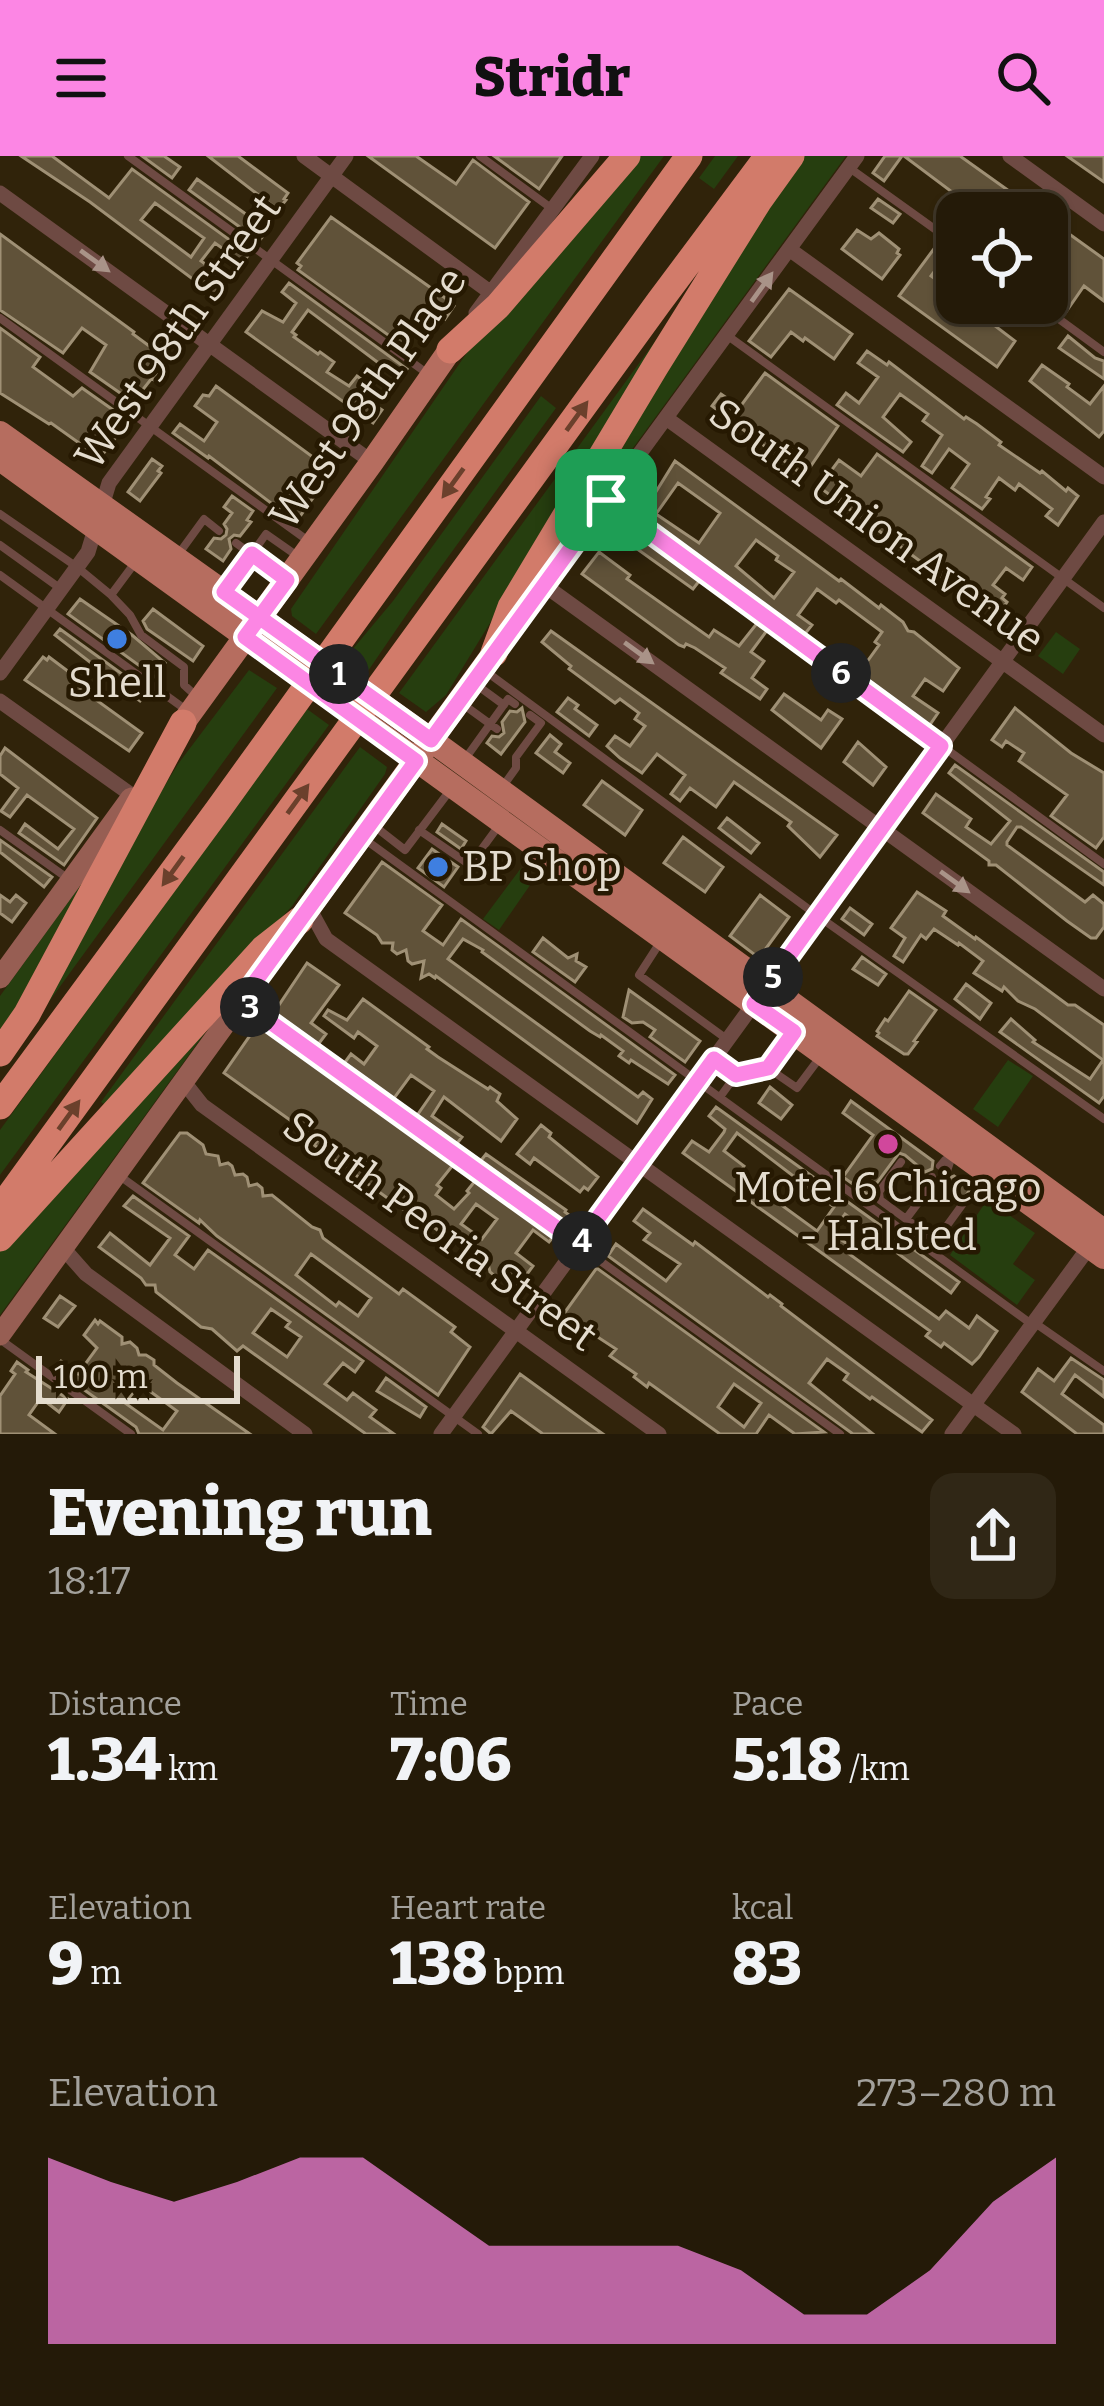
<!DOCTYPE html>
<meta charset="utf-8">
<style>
:root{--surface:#241a08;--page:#302716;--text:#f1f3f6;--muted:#a3a19c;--line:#413829;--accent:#fc86e4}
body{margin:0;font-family:Bitter,serif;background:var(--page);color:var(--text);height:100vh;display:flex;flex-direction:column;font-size:45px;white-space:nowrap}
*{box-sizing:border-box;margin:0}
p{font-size:39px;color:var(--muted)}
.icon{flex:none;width:66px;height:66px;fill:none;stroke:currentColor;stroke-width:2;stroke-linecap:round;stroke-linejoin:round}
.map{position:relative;height:1278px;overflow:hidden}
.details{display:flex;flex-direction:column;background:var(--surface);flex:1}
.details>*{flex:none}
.tools{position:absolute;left:936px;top:36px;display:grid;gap:24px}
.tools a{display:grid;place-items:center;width:132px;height:132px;border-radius:24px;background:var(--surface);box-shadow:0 3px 9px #0004,0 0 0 3px var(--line);font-size:60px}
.scale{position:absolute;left:36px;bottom:30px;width:204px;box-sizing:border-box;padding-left:12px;border:6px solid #e4dcce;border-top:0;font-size:33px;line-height:42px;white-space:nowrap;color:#e4dcce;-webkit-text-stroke:9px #261902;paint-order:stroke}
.pin{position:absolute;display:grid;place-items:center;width:102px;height:102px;color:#fff;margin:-51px;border-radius:24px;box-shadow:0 6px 18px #0006}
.km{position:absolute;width:60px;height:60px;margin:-30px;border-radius:50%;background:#222;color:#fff;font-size:33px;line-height:60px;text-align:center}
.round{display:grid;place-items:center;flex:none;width:126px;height:126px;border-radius:24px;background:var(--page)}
.headline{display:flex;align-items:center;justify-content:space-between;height:204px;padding:0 48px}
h1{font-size:66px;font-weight:800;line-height:90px}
.figures{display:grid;grid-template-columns:repeat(3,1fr);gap:18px;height:204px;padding:12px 48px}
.figures div{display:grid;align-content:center}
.figures b{font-size:60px;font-weight:800}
.figures small{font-size:33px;font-weight:400}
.figures p{font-size:33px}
.chart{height:336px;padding:24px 48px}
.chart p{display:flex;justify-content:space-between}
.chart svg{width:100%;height:216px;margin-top:12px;fill:var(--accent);opacity:.7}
header{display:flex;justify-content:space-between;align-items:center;height:156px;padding:0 48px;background:var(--accent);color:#111;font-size:54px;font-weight:800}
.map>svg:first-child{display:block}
.green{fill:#263e0f}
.building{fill:#605239;stroke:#9f9075;stroke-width:3;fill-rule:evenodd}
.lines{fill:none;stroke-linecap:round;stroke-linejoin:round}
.lane{stroke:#6e4a43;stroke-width:8}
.street{stroke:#6e4a43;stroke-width:15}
.secondary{stroke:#975e53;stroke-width:21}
.primary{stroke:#b66d5f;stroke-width:24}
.highway{stroke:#d27b6a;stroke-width:27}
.oneway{fill:#a99388}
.oneway2{fill:#6b402c}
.route-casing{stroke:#fff;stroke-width:24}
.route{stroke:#fc86e4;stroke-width:15}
.shop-dot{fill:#3f7fe0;stroke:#261902;stroke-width:4.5}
.hotel-dot{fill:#d1479c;stroke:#261902;stroke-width:4.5}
.labels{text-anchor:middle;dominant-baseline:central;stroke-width:9;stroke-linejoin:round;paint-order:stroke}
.street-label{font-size:42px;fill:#e4dcce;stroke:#261902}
.poi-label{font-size:42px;fill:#e4dcce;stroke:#261902}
</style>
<header><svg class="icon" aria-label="menu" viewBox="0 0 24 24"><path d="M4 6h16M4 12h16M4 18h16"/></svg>Stridr<svg class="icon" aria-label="search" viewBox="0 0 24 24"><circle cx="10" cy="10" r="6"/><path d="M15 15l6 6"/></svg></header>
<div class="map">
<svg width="1104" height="1278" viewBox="0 0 1104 1278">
<rect width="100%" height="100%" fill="#30230a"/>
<path class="green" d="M636,0H664L316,478L292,460L291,453L475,185Z
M715,0H738L714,33L699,22Z
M802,0H846L552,403L660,216Z
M664,173L668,176L446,539L426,556L399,537Z
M541,240L556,252L409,455L368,515L347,500L393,445Z
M1056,476L1080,493L1063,518L1038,500Z
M249,514L277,532L43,854L143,665L178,608Z
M307,553L329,569L0,1019V974Z
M360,591L387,611L385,618L292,750L110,952L101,946Z
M108,691L0,886V840Z
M521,712L535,722L499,774L483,763Z
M218,859L0,1159V1095Z
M1008,904L1033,920L998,971L973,953Z
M987,1044L1035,1077L1013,1108L1035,1124L1017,1149L950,1099Z"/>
<path class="building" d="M21,0H52L109,42L132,13L249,98L243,107L215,87L201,105L227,124L214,139L90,46ZM155,47L204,82L191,101L141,64Z
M142,0H164L180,11L172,22Z
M208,0H238L288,37L284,43L286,44L278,54Z
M368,0H416L456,28L473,4L529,46L495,92Z
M494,0H562L539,33Z
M885,0H902L884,25L873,17Z
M904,0H960L1040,57H980Z
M1067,0H1104V26Z
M197,23L268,74L259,85L189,34Z
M878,43L900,58L893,67L871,52Z
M331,61L448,144L454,150L445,163L429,151L402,189L298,114L301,110L297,107Z
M1047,62L1104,103V145L1084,130L1066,156L1047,143V129L1059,112L1047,103Z
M857,74L871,83L879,77L899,93L897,97L900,99L882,123L842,93Z
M0,78L134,176L133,178L156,195L158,193L170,202L154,224L152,222L133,246L90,216L106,189L82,172L63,197L0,154Z
M939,86L957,97V110L945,101L931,120L957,139V147H965L1015,185L997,211L899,140Z
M289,127L407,213L400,223L308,154L292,176L296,179L294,181L318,198L320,196L334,206L327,216L349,230L357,220L371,230L363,241L382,254L373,267L246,176L262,155L283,166L296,147L282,136Z
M789,133L852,178L834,203L805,182L803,185L791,176L771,201L749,185Z
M0,172L40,201L33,211L73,240L82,232L116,256L110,265L122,273L100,302L51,267L49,268L0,237Z
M1068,180L1095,202L1104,205V223L1059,192Z
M867,195L887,209L889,206L964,263L966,261L977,268L1001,286L999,289L1040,317L1042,315L1066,335L1068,332L1078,340L1058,369L1046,360L1052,353L1019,328L1015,334L999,322L986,341L990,343L982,353L952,332L969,308L949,293L932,317L922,310L942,279L923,265L928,258L900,238L883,261L911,286L903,296L837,249L846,237L859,247L878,221L858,207Z
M1042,209L1069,228L1067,231L1090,248L1104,230V275L1099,281L1030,225Z
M765,217L838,270L804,320L712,250L721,238L740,251Z
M216,230L332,315L296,366L209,300L208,302L173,277L180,268L204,285L217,266L195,250L203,239L209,240Z
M877,298L1032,411L1023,424L1006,412L993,429L1005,438L1002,442L1007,446L999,458L982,447L980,449L819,331L839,304L861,320Z
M152,303L162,310L158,315L161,317L140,345L128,336Z
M675,305L839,425L841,423L879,452L881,449L903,466L908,475L914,476L959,512L943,535L925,523L913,540L938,557L929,570L859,517L879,489L875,486L882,476L839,444L836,447L817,433L798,459L812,469L804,479L728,421L727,423L641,360ZM678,327L720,357L699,387L656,358ZM756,384L778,400L776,404L794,416L774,442L736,410Z
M232,340L253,355L247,364L251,366L240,380L234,379L229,383L231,393L223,405L206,393L214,382L221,383L226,379L227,373L224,368L232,357L224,351Z
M620,365L700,424L693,433L612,375Z
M599,396L630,419L627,423L709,481L714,474L739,490L758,466L768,473L751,496L764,505L752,522L767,533L760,543L721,517L725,512L695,492L686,488L684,491L679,489L582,418Z
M80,443L132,479L165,507L155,521L68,458Z
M153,453L203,490L193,505L147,473L143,465Z
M60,473L147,536L140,545L55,479Z
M551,475L837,679L820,701L788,670L791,666L734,626L716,651L690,632L680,645L671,638L685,619L657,598L642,617L620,602L607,590L615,580L630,590L645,570L635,563L639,557L620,543L615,547L569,513L571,510L542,486Z
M43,501L47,504L49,501L85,528L81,533L142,577L129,595L25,524Z
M784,538L821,564L828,554L842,563L821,592L772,554Z
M568,542L578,549L575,553L597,569L589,580L557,556Z
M522,552L525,566L501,598L487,587L492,580L499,581L504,577L502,566L510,555L517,556Z
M1015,552L1071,597L1104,617V681L1096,692L1051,660L1067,639L1019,605L1024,597L1006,585L1002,591L992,584Z
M550,579L561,588L555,596L570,607L563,617L536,597Z
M858,586L886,611L873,629L844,606Z
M5,592L97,662L64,709L19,677L25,668L58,693L74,673L27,639L10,661L1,655L18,632L0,618V600Z
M955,609L1104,716V729L1021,671H1017L1007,686V689L1085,746L1093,739L1104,748V771L1096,782H1091L1067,765L996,709H989V705L923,657L936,638L971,663L966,671L991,688L1010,665L949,617Z
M602,625L642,654L625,679L584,649Z
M727,662L759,687L751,697L719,672Z
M442,668L466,685L461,693L437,676Z
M683,681L723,711L705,736L664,707Z
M0,684L52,721L44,731L0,696Z
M432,693L458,711L444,731L418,712Z
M382,706L442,749L423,775L443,789L461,763L675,919L668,928L631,904L629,907L619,900L623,895L601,879L600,881L590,875L482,796L483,794L463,783L448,803L638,941L643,936L652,943L637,967L436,820L435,822L429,818L421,822L424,805L412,808L408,805L406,794L397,798L392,794L393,787H382L377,779L345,757Z
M917,736L946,755L943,760L975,783L976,781L1068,849H1075L1104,869V940L1099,947L1000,876L1011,863L1035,884L1033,886L1090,923L1103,904L1035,853L1018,845L1004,831L1002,835L974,817L983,805L959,787L958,789L934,773L926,783L921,779L903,806L894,800L905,782L891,772Z
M0,739L10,746L16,739L26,747L12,766L0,757Z
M760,739L789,761L759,802L730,780Z
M850,752L872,768L864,779L842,763Z
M543,782L568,802L577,798L576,805L586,811L575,826L533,796Z
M862,801L886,818L878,829L853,813Z
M307,807L339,829L311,867L326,878L317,890L273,858Z
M966,828L991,847L980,863L955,843Z
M629,834L700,885L685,906L650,881L655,874L643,866L632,867L623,861Z
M909,835L936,854L914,885L917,886L908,898H904L877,880L879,877L877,875L885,863L888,865Z
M363,843L429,891L427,893L438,901L488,933L490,931L500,938L497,945L517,963L501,985L444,941L432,960L462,981L455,990L416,961L434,935L411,919L392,945L343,909L351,898L364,908L377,890L358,876L354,882L324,860L328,854L347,864Z
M258,868L453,1009L437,1029L441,1032L436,1039L454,1053L469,1037L467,1035L475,1025L553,1081L549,1086L533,1074L516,1097L533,1110L519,1129L502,1120L496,1121L490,1116L488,1107L480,1109L474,1105L473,1096L453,1081L451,1084L417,1059L413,1061L404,1054L314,989L317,985L297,969L224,917ZM476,1048L497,1063L482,1083L461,1068Z
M770,931L792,949L781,963L759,947Z
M851,945L933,1005L932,1013L925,1016L905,999L899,997L868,1039L843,1021L873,979L843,957Z
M716,951L959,1126L951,1137L845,1058L831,1077L849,1089L845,1095L939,1163L946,1155L969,1172L977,1160L997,1175L979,1201L972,1208L944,1187L941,1191L926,1180L930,1175L683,997L692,985L709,996L724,976L725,973L709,960ZM737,977L834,1051L817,1075L739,1018L744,1010L724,995Z
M541,969L551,977L549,981L598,1021L588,1034L584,1031L580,1036L534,1002L530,1008L517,998Z
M180,977H187L203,989L206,998L218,1000L220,1009L228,1007L232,1010L235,1019L243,1018L247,1021L249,1030L257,1028L262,1032L263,1040L272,1039L312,1071L320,1074L323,1082L399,1138L403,1133L455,1171L451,1176L470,1191L438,1239L217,1080L200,1064L199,1067L143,1027ZM311,1098L371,1142L358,1160L339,1146L336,1150L296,1119Z
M486,998L566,1054L565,1056L569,1059L563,1068L479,1007Z
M954,1020L971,1032L965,1041H960L946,1031L947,1023Z
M133,1040L189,1080L175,1099L194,1113L208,1094L363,1205L355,1216L343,1207L325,1228L347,1244L353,1237L376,1254L370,1261L394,1278H366L243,1190L237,1195L212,1173L201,1171L156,1136L155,1129H146L141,1122L99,1091L110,1077L150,1109L170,1082L124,1050ZM271,1153L290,1166L286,1171L301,1181L287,1201L253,1177Z
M643,1053L693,1089L695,1086L768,1141L770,1139L782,1148L781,1150L932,1264L922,1276L872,1241L870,1243L844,1224L848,1218L827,1203L809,1227L873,1278H853L608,1100L616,1088L666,1125L680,1108L644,1084L650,1077L634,1065Z
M596,1113H598L824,1276L795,1278L769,1259L756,1278H720L649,1227L647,1231L634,1221L636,1218L610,1200L616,1193L587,1174L583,1180L560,1163ZM734,1228L761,1247L744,1271L718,1251Z
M60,1140L75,1150L58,1171L44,1162Z
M95,1164L98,1168L100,1165L122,1181V1188L130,1186L137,1192L139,1199H146L154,1204V1209L177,1227L250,1278H139L136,1271L55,1213L61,1205L78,1218L97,1192L84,1179ZM140,1228L177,1255L163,1274L125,1247Z
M1071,1202L1104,1224V1241L1075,1219L1062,1238L1104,1269V1278H1077L1022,1236L1038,1213L1054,1225Z
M17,1206L28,1214L26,1216L68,1243L59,1256L41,1242L29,1259L55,1278H0V1240L15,1218L11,1215Z
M520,1218L586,1266L603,1278H543L511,1255L491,1278L483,1271Z
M386,1222L426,1251L420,1261L377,1235Z"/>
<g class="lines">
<path class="lane" d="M128,0L428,218
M480,0L551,52
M851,13L957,89
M1037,147L1104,196
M0,162L307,384
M728,180L1104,452
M606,345L1104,708
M0,358L77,411L111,439L137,404
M236,387L283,421
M0,389L61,433
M180,396L204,363L219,375
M0,419L189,556
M226,434L266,378L296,399
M111,439L130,459L141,479L184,511V529L195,539
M484,514L818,760L1104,963
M474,527L504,549
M464,549L497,573
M465,603L508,543L515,548
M501,633L516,612V601L541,567L530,559
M373,669L405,694L451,633
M0,674L70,724
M419,674L470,709L500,668
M363,682L1030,1167
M659,788L639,819L728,884
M243,847L840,1278
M716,903L736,919L768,912L792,879
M768,912L797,932L821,900
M720,941L736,919
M901,1006L879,1036L880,1044L906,1063L933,1027
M940,1010L945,1004L951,1003L947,1015
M117,1018L478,1278
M932,1021L933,1027L939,1026
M906,1063L933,1083L938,1082L962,1049
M1035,1167L1104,1215
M1,1184L131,1278"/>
<path class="street" d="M304,0L490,136
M1010,0L1104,68
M0,37L372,306
M789,93L1104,321
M476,157L592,0
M666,262L1104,579
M544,429L1104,833
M510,475L857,0
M0,517L88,396L109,327L346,0
M0,545L133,640
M309,752L326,783L1014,1278
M183,925L202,949L659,1278
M63,1092L86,1118L305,1278
M441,1278L1104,366
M952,1278L1092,1087"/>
<path class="secondary" d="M0,822L131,642
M0,1179L288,781"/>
<path class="primary" d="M0,277L431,584L1104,1075
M0,303L1104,1101
M183,567L372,306L450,194
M300,764L494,497"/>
<path class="highway" d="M450,194L498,150L627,0
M494,497L511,451L655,211L758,46L791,0
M0,897L27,858L183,567
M0,950L218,654L689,0
M0,1053L659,146L768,0
M0,1082L263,793L300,764"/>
</g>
<defs><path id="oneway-solid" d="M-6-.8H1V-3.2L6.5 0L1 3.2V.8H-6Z" transform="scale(3)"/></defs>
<g class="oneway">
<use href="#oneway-solid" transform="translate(95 105) rotate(36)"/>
<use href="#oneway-solid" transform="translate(762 131) rotate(-54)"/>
<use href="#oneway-solid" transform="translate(639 497) rotate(36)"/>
<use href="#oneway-solid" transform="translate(955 726) rotate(36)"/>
</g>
<g class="oneway2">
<use href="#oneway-solid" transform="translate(577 260) rotate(-54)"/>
<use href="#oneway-solid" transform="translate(453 327) rotate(126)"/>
<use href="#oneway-solid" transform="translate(298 643) rotate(-54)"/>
<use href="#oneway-solid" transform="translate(173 715) rotate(126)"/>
<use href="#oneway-solid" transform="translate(69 959) rotate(-54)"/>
</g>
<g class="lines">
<defs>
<path id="route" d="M606,344L431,584L224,436L252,398L287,424L245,481L416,605L241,845L579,1088L714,903L736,919L768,912L794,876L754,848L941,590L606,344"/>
</defs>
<use href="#route" class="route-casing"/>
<use href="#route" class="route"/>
</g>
<g class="shop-dot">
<circle cx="117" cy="483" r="12"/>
<circle cx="438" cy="711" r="12"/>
</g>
<circle class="hotel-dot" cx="888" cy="988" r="12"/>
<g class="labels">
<g class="street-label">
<text transform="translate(178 176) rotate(-55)">West 98th Street</text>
<text transform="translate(368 242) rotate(-55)">West 98th Place</text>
<text transform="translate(877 370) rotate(36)">South Union Avenue</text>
<text transform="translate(440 1075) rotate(36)">South Peoria Street</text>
</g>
<g class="poi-label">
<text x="117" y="527">Shell</text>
<text x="462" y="711" text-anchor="start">BP Shop</text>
<text x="888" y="1032">Motel 6 Chicago<tspan x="888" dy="48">- Halsted</tspan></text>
</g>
</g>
</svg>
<div class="tools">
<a><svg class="icon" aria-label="locate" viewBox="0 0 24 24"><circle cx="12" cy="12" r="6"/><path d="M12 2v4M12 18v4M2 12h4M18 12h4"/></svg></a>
</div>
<div class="scale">100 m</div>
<div class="pin" style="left:606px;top:344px;background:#1e9e55"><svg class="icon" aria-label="arrive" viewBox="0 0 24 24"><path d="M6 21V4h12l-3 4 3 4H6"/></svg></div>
<b class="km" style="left:339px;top:518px">1</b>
<b class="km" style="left:250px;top:851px">3</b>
<b class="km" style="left:582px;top:1085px">4</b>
<b class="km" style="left:773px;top:821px">5</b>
<b class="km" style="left:841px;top:517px">6</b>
</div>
<section class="details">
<div class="headline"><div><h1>Evening run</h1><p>18:17</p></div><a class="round"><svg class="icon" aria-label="share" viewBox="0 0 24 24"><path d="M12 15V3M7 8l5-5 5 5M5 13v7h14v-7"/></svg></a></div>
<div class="figures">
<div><p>Distance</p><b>1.34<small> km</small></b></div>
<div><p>Time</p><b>7:06</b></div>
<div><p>Pace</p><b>5:18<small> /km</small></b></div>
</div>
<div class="figures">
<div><p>Elevation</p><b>9<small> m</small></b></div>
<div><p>Heart rate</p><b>138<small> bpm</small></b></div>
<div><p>kcal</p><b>83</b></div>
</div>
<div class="chart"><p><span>Elevation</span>273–280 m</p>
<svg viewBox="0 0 160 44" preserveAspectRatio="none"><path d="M0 44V6L10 11L20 15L30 11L40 6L50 6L60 15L70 24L80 24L90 24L100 24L110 29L120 38L130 38L140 29L150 15L160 6V44z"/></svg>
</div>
</section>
